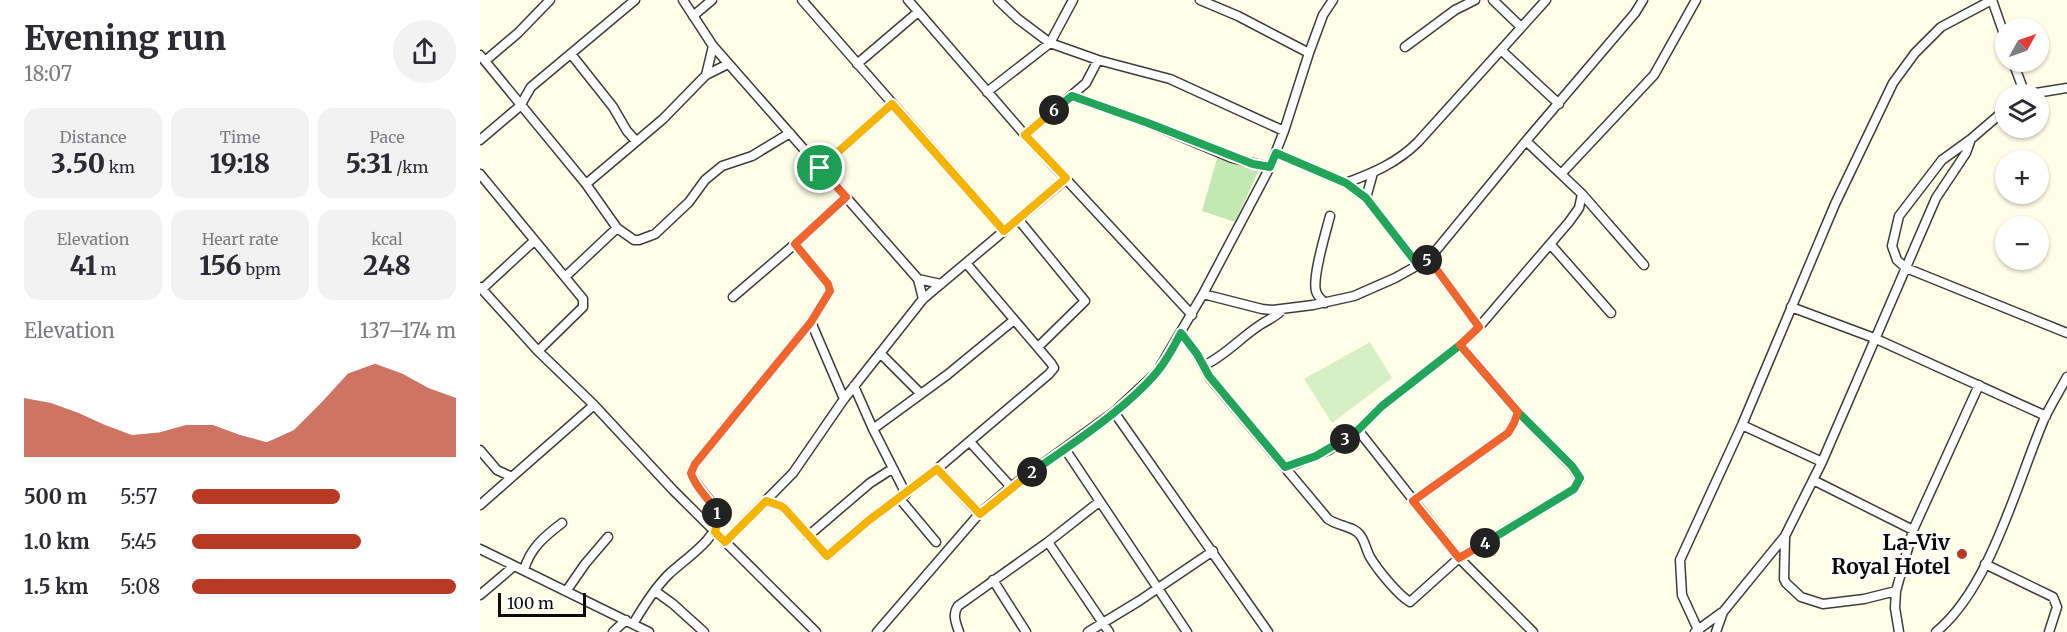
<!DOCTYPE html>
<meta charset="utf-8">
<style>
:root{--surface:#fff;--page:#f2f2f3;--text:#2b2b33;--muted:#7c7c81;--accent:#b93a22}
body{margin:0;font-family:Merriweather,serif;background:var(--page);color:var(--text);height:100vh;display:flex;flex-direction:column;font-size:22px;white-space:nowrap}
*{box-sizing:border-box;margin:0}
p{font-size:20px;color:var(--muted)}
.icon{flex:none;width:33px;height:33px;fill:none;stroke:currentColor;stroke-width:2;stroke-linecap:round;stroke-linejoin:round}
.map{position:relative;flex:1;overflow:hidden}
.details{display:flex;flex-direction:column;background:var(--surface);width:480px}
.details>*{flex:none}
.needle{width:39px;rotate:50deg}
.buttons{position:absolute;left:1515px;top:18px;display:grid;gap:12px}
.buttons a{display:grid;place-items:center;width:54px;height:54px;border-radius:50%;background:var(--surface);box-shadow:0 2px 4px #0004;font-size:30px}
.scale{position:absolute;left:18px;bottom:15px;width:88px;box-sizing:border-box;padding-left:6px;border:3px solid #0a0a0a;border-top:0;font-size:16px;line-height:21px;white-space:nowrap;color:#0a0a0a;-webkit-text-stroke:4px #fff;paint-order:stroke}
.pin{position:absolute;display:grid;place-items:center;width:51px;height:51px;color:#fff;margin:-26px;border:3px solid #fff;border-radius:50%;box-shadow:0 2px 6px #0007}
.km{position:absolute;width:30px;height:30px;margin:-15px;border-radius:50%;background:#222;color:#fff;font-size:16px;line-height:30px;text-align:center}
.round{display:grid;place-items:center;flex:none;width:63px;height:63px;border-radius:32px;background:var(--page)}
.head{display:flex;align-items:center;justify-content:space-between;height:102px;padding:0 24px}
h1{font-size:33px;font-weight:800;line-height:45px}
.metrics{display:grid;grid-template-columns:repeat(3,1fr);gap:9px;height:102px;padding:6px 24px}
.metrics div{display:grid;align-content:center;border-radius:15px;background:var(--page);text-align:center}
.metrics b{font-size:26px;font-weight:800}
.metrics small{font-size:16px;font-weight:400}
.metrics p{font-size:16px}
.chart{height:168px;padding:12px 24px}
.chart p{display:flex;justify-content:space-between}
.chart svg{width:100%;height:108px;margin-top:6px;fill:var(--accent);opacity:.7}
ul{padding:0 24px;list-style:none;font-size:20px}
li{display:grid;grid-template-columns:96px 72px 1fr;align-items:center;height:45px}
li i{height:15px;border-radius:8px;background:var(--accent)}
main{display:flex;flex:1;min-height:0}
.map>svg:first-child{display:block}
.green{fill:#c3e8b2}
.pitch{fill:#d7efc4}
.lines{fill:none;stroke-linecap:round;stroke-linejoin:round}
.minor-casing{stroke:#3d3d3d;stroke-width:11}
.minor{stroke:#fff;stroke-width:8}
.split-1-casing{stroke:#fff;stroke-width:12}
.split-2-casing{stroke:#fff;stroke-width:12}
.split-3-casing{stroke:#fff;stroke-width:12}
.split-4-casing{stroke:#fff;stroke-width:12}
.split-5-casing{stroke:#fff;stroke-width:12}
.split-6-casing{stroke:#fff;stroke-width:12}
.split-7-casing{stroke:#fff;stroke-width:12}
.split-1{stroke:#f0652b;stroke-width:8}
.split-2{stroke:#f5b400;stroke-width:8}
.split-3{stroke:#22a559;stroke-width:8}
.split-4{stroke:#22a559;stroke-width:8}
.split-5{stroke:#f0652b;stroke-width:8}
.split-6{stroke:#22a559;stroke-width:8}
.split-7{stroke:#f5b400;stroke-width:8}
.poi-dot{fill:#b93a22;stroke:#fff;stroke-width:2}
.labels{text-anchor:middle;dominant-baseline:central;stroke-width:6;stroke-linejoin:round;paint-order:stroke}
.poi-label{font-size:21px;font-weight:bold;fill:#0a0a0a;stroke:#fff;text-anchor:end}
</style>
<main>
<section class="details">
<div class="head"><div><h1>Evening run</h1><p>18:07</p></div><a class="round"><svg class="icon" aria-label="share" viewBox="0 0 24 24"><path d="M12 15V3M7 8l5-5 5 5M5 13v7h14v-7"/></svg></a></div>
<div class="metrics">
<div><p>Distance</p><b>3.50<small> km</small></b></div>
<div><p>Time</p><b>19:18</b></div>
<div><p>Pace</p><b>5:31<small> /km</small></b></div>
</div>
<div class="metrics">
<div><p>Elevation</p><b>41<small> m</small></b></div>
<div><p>Heart rate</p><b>156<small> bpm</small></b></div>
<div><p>kcal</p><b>248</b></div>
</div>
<div class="chart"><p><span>Elevation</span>137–174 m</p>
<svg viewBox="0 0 160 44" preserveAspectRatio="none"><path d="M0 44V20L10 22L20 26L30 31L40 35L50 34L60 31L70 31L80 35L90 38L100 33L110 22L120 10L130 6L140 10L150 16L160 20V44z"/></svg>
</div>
<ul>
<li><b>500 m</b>5:57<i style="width:56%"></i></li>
<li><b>1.0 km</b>5:45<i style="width:64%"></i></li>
<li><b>1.5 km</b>5:08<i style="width:100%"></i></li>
</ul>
</section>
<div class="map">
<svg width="1587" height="632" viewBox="0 0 1587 632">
<rect width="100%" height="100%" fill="#ffffe7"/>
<path class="green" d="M738,155L779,170L755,222L722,211Z"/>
<path class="pitch" d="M890,342L912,378L852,423L824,379Z"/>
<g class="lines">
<defs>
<path id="minor" d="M203,0L233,46L438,279L443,299
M322,0L524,231
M428,0L545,135L712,315
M518,0L538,19L570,43L618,60L690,79L804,131
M720,0L758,16L829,53
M1013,0L1041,27
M1512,0L1526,40
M213,16L232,0
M925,47L975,10L995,0
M1021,50L1079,104
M91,54L133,107L147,131L156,141
M0,55L106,184L137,228L154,240H159L175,234L209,202L225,180L242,166L272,156L310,133
M5,61L38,33L70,0
M1533,62L1545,94
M377,64L438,12
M226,75L233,46
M507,92L570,43L593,0
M1550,94L1587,88
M592,96L668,123L752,158L790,167
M1526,109L1491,139L1462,160L1419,216L1412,246L1417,260L1426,268L1587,333
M545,135L606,83L618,60
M0,140L40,106L51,87L155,0
M796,153L866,183C893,173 917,163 938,142L1066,0
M340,168L412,104
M0,174L103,299V307L58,351
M1081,174L1174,75L1216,0
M866,183L886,198L938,265
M106,184L183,119L226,75L248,64
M1102,194L1164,265
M886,198L893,173
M538,219L605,301L558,347
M1071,245L1131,313
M949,259L999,327
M85,277L137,228
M438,279L461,284
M0,287L58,351L114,405L193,490L336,632
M2,289L54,241
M723,294L782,309L793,310L833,305L874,296L915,278L949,259L1046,141L1155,13L1163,0
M253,297L315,244L366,197
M845,303C841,299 837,296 836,291C832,277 846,232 850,216
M1311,307L1394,338L1566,416
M331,322L364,399
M701,333L717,354L729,377L848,519C857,526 874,526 880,535C885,541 886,550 890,557C897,569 918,595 930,602L979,558L1094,489L1100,479L1092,467L1038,412L980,345
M400,353L441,394
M723,366C745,356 760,338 780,325C789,319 796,317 803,309
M374,386L393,429L426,494
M634,412L788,632
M1262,425L1342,462
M393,429L467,375L534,320
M878,430L979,558L1053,632
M490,442L531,487
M585,449L707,632
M0,450L17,470L32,477
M805,467L816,464L849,450L878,430L902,406L980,345L999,327L1089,222L1099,208L1102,194L1046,141
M457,469L499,514
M1333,480L1433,530
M420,499L456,542
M286,501L301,506L305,509L347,556L388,521L457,469L569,374L574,368L571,363L486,263
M933,501L1028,433L1034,423L1038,412
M0,505L114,405
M328,536L390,483L412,469
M1305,537L1304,579L1306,583L1321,597L1343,604L1384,599L1416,591
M245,542L313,473L364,399L443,299L586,179
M568,542L629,632
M0,549L169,632
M1505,564L1573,597L1577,607L1569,632
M44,570C50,548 65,536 82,523
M513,580L546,632
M87,590L105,564L128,537
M175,591L193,604L224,632
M0,595L34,566
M153,624C163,607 174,589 188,575C202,561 241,537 237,516C234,499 216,489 211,473L215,464L331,322L350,291L348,284L315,244
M133,632L146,620
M397,632L499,514L531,487L634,412L677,372L723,294L790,167L804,131L829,53L843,15L853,0
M479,632C476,623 472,615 478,606L568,542L619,502
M608,632L659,601L733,551
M1215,632L1241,613
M1219,632L1202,595L1200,560L1262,425L1355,204L1413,83L1435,53L1461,27L1512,0
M1236,632L1243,612L1305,536L1342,462L1456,198L1486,153L1491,139
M1419,632L1415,608L1416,591L1433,530L1499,385
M1456,632C1511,587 1537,482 1565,417C1572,403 1580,390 1587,377"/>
</defs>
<use href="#minor" class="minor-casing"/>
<use href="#minor" class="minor"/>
</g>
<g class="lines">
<defs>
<path id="split-1" d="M237,513C230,499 215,488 211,473L215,464L331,322L350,291L348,284L315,244L366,197L340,168"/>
<path id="split-2" d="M237,513L238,520L235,532L245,542L286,501L301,506L305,509L347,556L388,521L457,469L500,514L552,472"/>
<path id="split-3" d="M552,472C591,445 647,408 677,372C687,360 694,346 701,333L717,354L729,376L805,467L836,456L865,439"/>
<path id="split-4" d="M865,439L878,430L902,406L980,345L1038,412L1092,466L1100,478L1094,489L1005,543"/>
<path id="split-5" d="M947,260L949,259L999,327L980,345L1038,412L1034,423L1028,433L933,501L979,558L1005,543"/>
<path id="split-6" d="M574,110L592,96L668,123L773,164L790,167L796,153L866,183L886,198L938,265L947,260"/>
<path id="split-7" d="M340,168L412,104L524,231L586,178L545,135L574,110"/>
</defs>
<use href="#split-1" class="split-1-casing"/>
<use href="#split-2" class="split-2-casing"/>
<use href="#split-3" class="split-3-casing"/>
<use href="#split-4" class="split-4-casing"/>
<use href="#split-5" class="split-5-casing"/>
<use href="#split-6" class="split-6-casing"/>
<use href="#split-7" class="split-7-casing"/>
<use href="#split-1" class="split-1"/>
<use href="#split-2" class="split-2"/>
<use href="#split-3" class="split-3"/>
<use href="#split-4" class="split-4"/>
<use href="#split-5" class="split-5"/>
<use href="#split-6" class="split-6"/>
<use href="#split-7" class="split-7"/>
</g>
<circle class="poi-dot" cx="1482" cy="554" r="6"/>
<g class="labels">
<g class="poi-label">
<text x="1470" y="542">La-Viv<tspan x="1470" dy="24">Royal Hotel</tspan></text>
</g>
</g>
</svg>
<div class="buttons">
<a><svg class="needle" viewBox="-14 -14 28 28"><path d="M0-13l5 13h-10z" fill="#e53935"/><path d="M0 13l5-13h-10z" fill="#7c7c81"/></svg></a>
<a><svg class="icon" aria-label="layers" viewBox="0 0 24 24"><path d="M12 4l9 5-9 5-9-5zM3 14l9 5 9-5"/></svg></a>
<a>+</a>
<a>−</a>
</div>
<div class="scale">100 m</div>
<div class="pin" style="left:340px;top:168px;background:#1e9e55"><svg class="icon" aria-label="arrive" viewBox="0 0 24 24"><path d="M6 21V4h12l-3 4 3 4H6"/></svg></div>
<b class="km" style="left:237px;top:513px">1</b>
<b class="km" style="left:552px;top:472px">2</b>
<b class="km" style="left:865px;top:439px">3</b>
<b class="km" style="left:1005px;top:543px">4</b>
<b class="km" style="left:947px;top:260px">5</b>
<b class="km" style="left:574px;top:110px">6</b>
</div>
</main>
